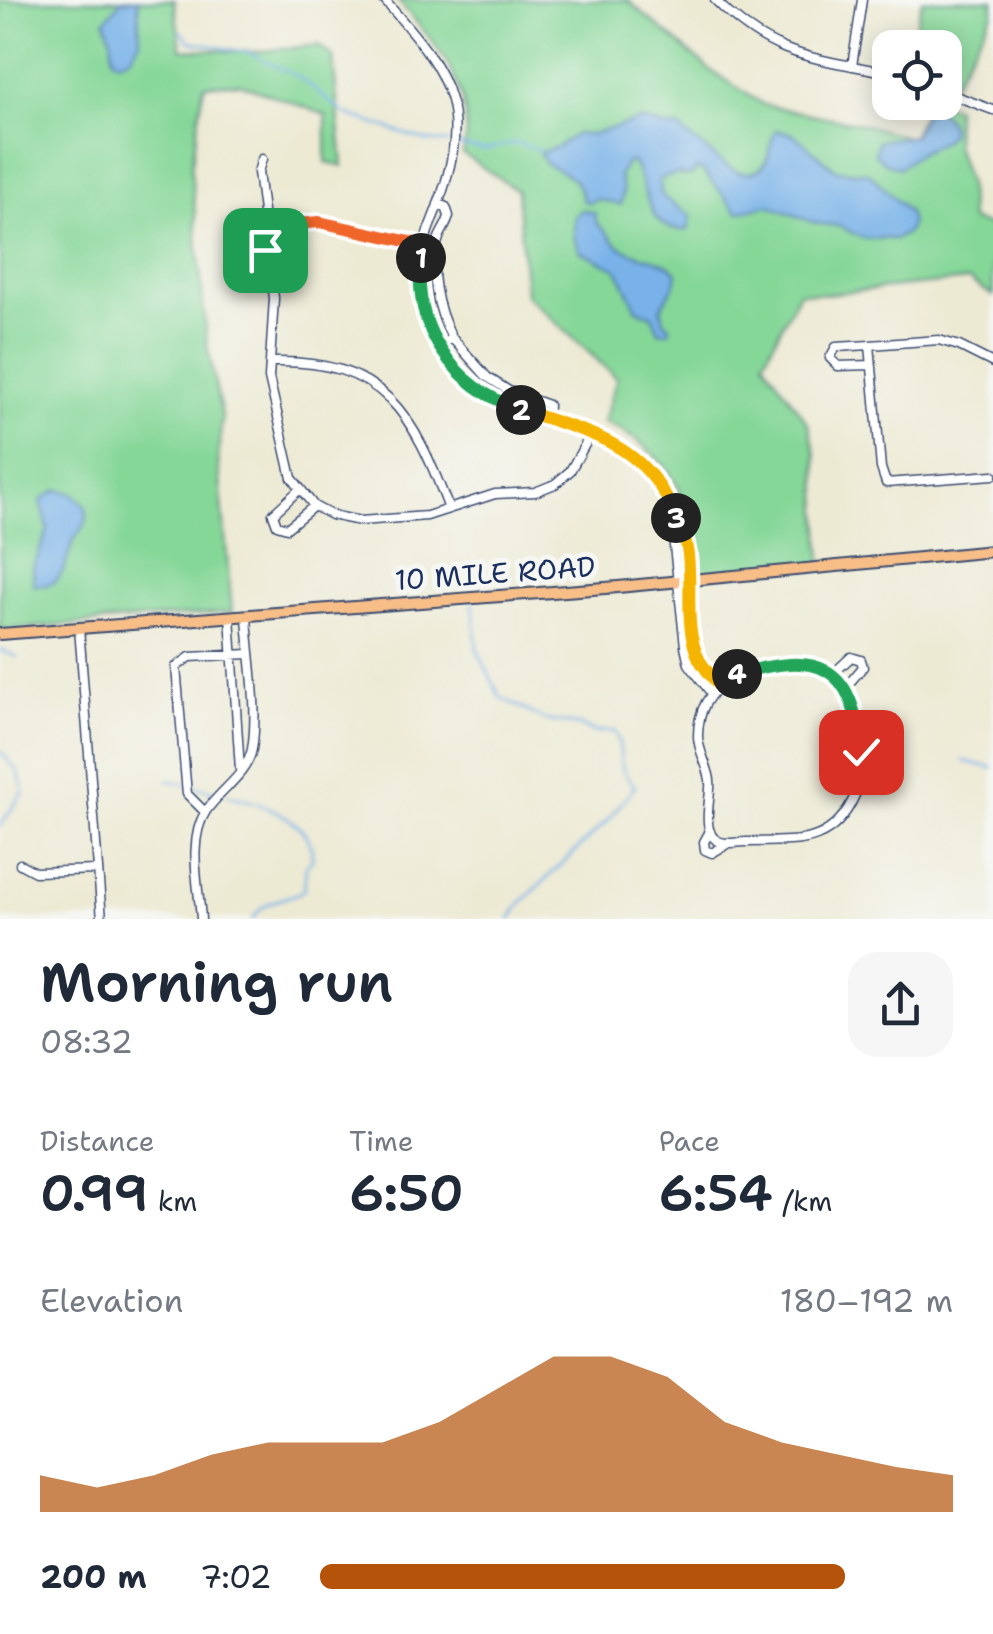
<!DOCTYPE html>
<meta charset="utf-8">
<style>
:root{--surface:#fff;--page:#f6f6f7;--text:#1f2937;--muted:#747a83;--accent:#b45309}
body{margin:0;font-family:"Shantell Sans",sans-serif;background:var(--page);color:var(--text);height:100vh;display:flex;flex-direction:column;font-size:38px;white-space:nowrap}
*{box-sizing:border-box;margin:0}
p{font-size:32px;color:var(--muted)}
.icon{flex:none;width:55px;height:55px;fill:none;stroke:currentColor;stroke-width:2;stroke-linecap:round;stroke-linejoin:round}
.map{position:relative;height:919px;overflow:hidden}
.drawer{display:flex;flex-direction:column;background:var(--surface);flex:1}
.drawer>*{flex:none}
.tools{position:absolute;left:872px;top:30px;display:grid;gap:20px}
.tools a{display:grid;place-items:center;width:90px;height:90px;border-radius:20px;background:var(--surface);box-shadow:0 5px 25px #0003;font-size:50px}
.pin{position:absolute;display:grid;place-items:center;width:85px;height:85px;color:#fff;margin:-42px;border-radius:20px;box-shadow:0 5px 15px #0006}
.km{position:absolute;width:50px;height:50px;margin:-25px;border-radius:50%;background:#222;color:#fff;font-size:28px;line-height:50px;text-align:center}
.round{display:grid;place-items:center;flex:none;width:105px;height:105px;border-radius:30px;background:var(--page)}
.head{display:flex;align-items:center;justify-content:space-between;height:170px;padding:0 40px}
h1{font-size:55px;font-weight:600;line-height:75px}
.metrics{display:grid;grid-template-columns:repeat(3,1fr);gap:15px;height:170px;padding:10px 40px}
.metrics div{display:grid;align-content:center}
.metrics b{font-size:50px;font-weight:600}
.metrics small{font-size:28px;font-weight:400}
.metrics p{font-size:28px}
.chart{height:280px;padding:20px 40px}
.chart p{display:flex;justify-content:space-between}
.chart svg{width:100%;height:180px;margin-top:10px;fill:var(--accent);opacity:.7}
ul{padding:0 40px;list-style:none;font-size:32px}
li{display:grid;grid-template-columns:160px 120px 1fr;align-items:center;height:75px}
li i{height:25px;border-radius:12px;background:var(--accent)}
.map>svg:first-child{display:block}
.green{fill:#85d798;stroke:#50837b;stroke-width:2.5}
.water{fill:#78b2e9;stroke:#4a70a4;stroke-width:2.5}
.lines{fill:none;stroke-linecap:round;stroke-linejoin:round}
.stream{stroke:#78b2e9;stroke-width:2.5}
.minor-casing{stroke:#3a4b70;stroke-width:11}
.major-casing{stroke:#3a4b70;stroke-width:14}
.minor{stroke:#fff;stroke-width:8}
.major{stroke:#f7be88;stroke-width:10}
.split-1-casing{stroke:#fff;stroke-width:20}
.split-2-casing{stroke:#fff;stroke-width:20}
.split-3-casing{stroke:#fff;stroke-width:20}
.split-4-casing{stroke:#fff;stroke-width:20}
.split-5-casing{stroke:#fff;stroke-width:20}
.split-1{stroke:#f0652b;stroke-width:12}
.split-2{stroke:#22a559;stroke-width:12}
.split-3{stroke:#f5b400;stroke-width:12}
.split-4{stroke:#f5b400;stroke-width:12}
.split-5{stroke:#22a559;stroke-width:12}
.labels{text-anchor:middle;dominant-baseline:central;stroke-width:10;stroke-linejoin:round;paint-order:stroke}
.street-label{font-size:28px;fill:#1b2f5e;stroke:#f6f6f2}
</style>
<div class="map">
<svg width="993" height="919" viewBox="0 0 993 919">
<rect width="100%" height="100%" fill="#f6f6f2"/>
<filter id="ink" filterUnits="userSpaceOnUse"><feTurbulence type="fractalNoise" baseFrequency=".01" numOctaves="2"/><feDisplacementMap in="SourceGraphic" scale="20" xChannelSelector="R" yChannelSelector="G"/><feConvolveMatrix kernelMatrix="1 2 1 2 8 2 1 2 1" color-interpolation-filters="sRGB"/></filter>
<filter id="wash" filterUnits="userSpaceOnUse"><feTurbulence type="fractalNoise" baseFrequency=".0048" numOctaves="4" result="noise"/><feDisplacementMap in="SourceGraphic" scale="40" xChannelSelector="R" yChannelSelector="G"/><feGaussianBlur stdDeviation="2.25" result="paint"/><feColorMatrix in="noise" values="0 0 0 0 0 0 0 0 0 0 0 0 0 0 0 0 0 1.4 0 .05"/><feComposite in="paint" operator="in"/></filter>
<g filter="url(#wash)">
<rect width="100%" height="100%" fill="#edead4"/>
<path class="green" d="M0,0H174L181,49L253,52L319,45L333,57L343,166L326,162V115L239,83L204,85L191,169L207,345L222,417L218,458L232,612L0,630Z
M397,0H627L709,69L764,105L862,124L911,138L928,103H943L956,108L955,145L968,185L970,220L993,227V296L969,280L826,294L799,292L764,361L809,425L816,454L822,565L699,576C691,501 677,454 603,422L617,378L526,295L517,190L463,154C477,88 438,46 397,0Z
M922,0H993V13L951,86L945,84V48L911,47Z"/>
<path class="water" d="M121,0H138L140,41L130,57L119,61L113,58L111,38L105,21Z
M936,109C969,135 938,143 919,153C913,157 906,163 900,168L885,163L875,154L878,141L913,136L925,113Z
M642,120L659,126L681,129C688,139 696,141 705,149C719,159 742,185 762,167C771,159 769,141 776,130L793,134L836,170L869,173L908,212L911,223L907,233L894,239L863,238L839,226L815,223L768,205L738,212L702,170L696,169L691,176L677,174L659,179L662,196L691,216L688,230C643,233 650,187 632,162H627L619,175L623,191L621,205L597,199L588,203L583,200C578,176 566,174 545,163L540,153L557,147L576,134L589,135Z
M582,210L595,213L597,224C611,233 609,239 619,246C637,259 664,256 677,273L675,284L661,308L664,321L670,326L669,332L659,331L652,316L637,309L617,269L580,251L574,237L575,215Z
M57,490C73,491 91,503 86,521C84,530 76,534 73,542C66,562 63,590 34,585L33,568L48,530L41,500Z"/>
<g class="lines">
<path class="stream" d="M181,31L189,41L250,53L300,78L345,114L426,141L448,143
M456,145L484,150L515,143L540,150
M473,602L477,649L500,697L545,720L581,726L595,732L615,731C626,753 612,764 635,786L608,820L521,903L511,919
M0,650L17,657
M0,751L18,771L24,791L0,826
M964,761L993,768
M167,780L219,793
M227,795C258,802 315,819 312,860L306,866L304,890C287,901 264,898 253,919"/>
</g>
</g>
<g filter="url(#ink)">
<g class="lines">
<defs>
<path id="minor" d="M384,0C456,79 474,114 433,218C420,249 415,281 424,314C458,432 571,398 641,462C673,491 687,536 690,578C692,603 689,629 697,653C701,664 711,675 718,685
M715,0C772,58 815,58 890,73
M852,66L862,0
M945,92L993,110
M262,159L258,172L274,298L269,378L292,478L314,506L331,515L360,521L427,516L495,494L535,492L555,484L570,471L591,434
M438,204L446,207L449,216C447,225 442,230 439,238C428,270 437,309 452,338
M263,227L319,223L423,245
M870,345L836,347L830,358L838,366L871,365
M438,346L452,338L487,377L509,391L548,405L547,419
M271,362C385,359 413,414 449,509
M993,363L959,346L939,340L870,345L881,468L886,483L993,475
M299,490L273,514L277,525L287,528L314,506
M674,515L673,537L685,646L689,664L711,693
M230,616L240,770
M79,628L102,919
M796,663C807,666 822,668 833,674C862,691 867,767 855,795C831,850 793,840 745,842C735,842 724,846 715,839C701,828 712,795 710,780C708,765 698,751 698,736C698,679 750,666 796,663Z
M833,674L851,657L861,660L863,667L846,687
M205,812L187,794L176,667L190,657L249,654
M710,831L704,842L705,850L712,853L727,844
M20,864L35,872L98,870
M201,919C199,887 187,840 206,811C220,790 247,775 252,749C259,707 249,658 247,616"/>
<path id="major" d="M0,634L618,587L993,551"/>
</defs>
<use href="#minor" class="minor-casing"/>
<use href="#major" class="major-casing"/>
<use href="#minor" class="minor"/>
<use href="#major" class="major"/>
</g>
</g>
<g class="lines" filter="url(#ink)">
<defs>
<path id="split-1" d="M265,250L263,227L319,222L424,245L421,258"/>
<path id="split-2" d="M421,258C412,329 454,387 521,410"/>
<path id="split-3" d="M521,410C591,434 646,442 676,518"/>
<path id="split-4" d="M676,518C702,560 678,616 699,659C704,668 712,677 718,685L737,674"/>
<path id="split-5" d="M737,674C819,651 853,663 861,752"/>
</defs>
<use href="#split-1" class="split-1-casing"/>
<use href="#split-2" class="split-2-casing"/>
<use href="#split-3" class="split-3-casing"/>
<use href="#split-4" class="split-4-casing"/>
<use href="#split-5" class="split-5-casing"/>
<use href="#split-1" class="split-1"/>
<use href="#split-2" class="split-2"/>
<use href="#split-3" class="split-3"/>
<use href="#split-4" class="split-4"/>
<use href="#split-5" class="split-5"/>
</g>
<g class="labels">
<g class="street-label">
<text transform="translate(495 573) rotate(-4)">10 MILE ROAD</text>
</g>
</g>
</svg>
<div class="tools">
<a><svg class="icon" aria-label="locate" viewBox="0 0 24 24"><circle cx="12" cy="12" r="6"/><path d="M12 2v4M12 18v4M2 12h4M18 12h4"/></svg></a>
</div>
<div class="pin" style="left:265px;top:250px;background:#1e9e55"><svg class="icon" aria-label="arrive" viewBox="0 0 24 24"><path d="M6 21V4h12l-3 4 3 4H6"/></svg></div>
<div class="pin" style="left:861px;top:752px;background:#d93025"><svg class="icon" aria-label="check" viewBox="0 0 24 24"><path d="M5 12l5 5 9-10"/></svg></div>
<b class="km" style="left:421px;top:258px">1</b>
<b class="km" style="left:521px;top:410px">2</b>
<b class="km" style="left:676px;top:518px">3</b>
<b class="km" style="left:737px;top:674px">4</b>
</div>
<section class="drawer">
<div class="head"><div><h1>Morning run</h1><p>08:32</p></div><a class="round"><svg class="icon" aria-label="share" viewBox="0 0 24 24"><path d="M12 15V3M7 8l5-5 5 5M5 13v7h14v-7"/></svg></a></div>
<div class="metrics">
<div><p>Distance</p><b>0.99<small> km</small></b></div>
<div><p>Time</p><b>6:50</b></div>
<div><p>Pace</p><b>6:54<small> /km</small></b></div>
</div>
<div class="chart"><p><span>Elevation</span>180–192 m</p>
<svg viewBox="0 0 160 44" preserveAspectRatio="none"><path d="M0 44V35L10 38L20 35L30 30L40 27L50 27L60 27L70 22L80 14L90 6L100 6L110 11L120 22L130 27L140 30L150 33L160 35V44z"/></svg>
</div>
<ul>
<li><b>200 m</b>7:02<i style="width:83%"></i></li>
</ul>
</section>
